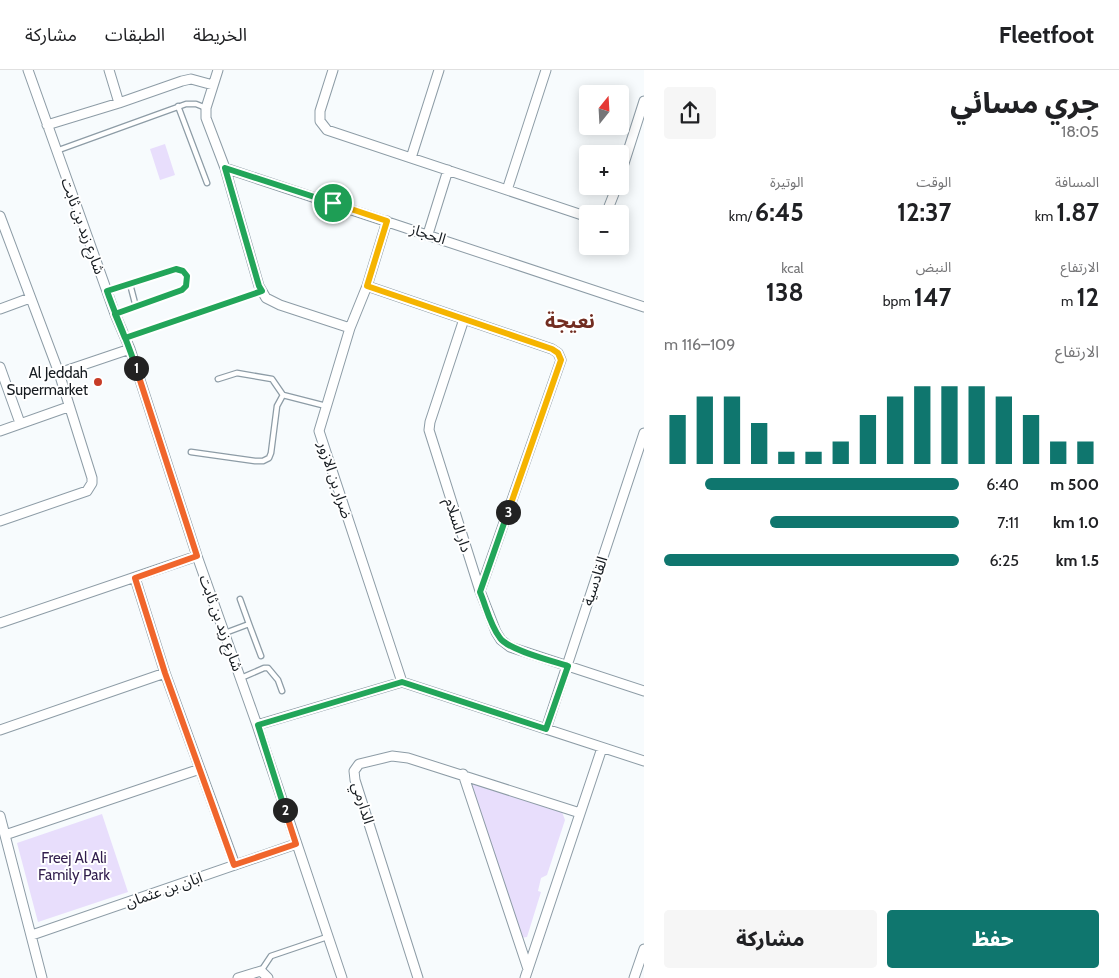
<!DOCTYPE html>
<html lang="ar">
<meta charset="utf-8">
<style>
:root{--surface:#fff;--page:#f6f6f6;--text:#202124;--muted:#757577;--line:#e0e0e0;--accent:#0f766e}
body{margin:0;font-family:Cabin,"Noto Sans Arabic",sans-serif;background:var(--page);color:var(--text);direction:rtl;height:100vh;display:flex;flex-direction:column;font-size:19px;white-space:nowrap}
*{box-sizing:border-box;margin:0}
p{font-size:16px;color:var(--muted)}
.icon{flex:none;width:28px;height:28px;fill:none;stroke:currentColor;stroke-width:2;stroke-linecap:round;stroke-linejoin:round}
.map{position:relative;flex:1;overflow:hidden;direction:ltr}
.details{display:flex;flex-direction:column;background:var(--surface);width:475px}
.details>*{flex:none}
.needle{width:32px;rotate:18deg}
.controls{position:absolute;left:579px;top:15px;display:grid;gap:10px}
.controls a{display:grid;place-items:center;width:50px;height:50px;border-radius:5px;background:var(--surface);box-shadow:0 2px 12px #0003;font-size:25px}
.pin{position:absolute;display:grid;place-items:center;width:42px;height:42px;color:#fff;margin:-21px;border:2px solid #fff;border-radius:50%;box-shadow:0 1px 5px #0007}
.km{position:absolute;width:25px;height:25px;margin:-12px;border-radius:50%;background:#222;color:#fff;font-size:14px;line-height:25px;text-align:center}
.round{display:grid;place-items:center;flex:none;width:52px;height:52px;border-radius:5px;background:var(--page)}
.head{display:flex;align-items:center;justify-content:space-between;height:85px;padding:0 20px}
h1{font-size:28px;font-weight:800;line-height:38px}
.figures{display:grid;grid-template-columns:repeat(3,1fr);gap:8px;height:85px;padding:5px 20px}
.figures div{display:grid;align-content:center}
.figures b{font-size:25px;font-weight:800}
.figures small{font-size:14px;font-weight:400}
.figures p{font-size:14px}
.chart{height:140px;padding:10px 20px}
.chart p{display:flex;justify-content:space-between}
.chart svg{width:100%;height:90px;margin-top:5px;stroke:var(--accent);stroke-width:6}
.action{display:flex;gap:10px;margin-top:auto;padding:10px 20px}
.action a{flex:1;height:58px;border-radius:5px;background:var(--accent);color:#fff;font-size:20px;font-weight:800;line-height:58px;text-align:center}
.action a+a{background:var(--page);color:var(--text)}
ul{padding:0 20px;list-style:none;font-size:16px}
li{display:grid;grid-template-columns:80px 60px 1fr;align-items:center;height:38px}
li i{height:12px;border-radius:6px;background:var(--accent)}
header{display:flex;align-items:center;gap:30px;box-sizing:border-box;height:70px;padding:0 25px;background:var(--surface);border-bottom:1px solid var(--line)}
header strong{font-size:24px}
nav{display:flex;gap:28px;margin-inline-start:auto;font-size:18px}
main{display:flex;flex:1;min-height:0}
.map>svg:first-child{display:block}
.green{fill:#e8defc}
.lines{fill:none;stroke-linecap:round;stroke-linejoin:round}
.service-casing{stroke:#8d9ca6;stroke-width:7}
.minor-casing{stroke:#8d9ca6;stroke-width:11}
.service{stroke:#fff;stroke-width:4.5}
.minor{stroke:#fff;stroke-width:9}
.split-1-casing{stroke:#fff;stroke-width:10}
.split-2-casing{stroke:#fff;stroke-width:10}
.split-3-casing{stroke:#fff;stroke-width:10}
.split-4-casing{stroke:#fff;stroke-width:10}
.split-1{stroke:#22a559;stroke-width:6}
.split-2{stroke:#f0652b;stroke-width:6}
.split-3{stroke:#22a559;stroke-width:6}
.split-4{stroke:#f5b400;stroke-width:6}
.poi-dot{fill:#c73c27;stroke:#fff;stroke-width:2}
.labels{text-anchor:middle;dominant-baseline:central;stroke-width:4;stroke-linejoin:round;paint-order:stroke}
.street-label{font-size:15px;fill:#171c21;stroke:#fff}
.poi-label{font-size:15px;fill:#171c21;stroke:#fff;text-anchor:end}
.park-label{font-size:15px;fill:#321e4d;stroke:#fff}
.district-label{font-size:20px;font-weight:bold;fill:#722d21;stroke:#fff}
</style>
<header>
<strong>Fleetfoot</strong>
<nav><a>الخريطة</a><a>الطبقات</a><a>مشاركة</a></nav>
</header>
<main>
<section class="details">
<div class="head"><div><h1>جري مسائي</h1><p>18:05</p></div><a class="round"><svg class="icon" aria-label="share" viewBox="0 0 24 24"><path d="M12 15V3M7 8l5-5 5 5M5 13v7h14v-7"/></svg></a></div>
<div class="figures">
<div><p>المسافة</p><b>1.87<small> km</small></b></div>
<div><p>الوقت</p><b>12:37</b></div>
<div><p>الوتيرة</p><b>6:45<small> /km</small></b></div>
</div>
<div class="figures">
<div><p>الارتفاع</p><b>12<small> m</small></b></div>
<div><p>النبض</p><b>147<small> bpm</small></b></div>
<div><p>kcal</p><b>138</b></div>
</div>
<div class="chart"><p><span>الارتفاع</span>109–116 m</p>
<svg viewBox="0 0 160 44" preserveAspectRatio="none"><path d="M5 44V20M15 44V11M25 44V11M35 44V24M45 44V38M55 44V38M65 44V33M75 44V20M85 44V11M95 44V6M105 44V6M115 44V6M125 44V11M135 44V20M145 44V33M155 44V33"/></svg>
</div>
<ul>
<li><b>500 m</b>6:40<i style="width:86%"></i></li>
<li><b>1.0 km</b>7:11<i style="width:64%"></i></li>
<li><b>1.5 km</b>6:25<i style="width:100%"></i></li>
</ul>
<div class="action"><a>حفظ</a><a>مشاركة</a></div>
</section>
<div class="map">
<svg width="644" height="908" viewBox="0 0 644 908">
<rect width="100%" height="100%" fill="#f7fbfd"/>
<path class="green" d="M165,74L175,105L160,110L150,79Z
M471,712L562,742L565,750L547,805L541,808L538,821L541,822L527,867L520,868L470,718Z
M102,744L128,822L38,852L17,773Z"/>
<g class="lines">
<defs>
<path id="service" d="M178,36L207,113
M56,81L186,34H196L206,38
M130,214L136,237
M107,221L176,199L183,201L187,206L186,216L182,220L115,244
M125,268L261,221
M218,309L237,303L272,309L283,325L326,336
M191,382L255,391H263L269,388L271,383L277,336L283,325
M249,554L261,586
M225,563L249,554L240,529
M241,608L264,598H268L278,610L282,621
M261,901L271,886L327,867"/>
<path id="minor" d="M28,0L115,244L130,279L197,486L257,655L342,908
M109,0L119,33
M218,0L206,38V48L225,98L259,216L266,228L280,235L350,258
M333,0L320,41V51L327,60L588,147
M47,55L119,33L182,11L191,9L213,15
M411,88L439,0
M225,98L644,237
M620,106L644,31
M507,120L546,0
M606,144L617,116
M0,146L59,303L92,408V413L87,421L0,451
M387,151L367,216L350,258L319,361L402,612
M428,164L448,100
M367,216L552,279L558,283L561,290L480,521
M0,239L30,228
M464,249L430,352L429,360L480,521L496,562L501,570L510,577L644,621
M0,297L20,353
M59,303L130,279
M0,361L68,337
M135,508L165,603L235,795
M0,553L197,486
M257,655L402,612L644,691
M546,659L644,363
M0,660L165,603
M463,704L528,899
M0,746L42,908
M5,765L200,699
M32,865L296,774
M238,908L261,901L268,908
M418,908L355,710L354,701L359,694L392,686L408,688L580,743
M525,908L602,678
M634,908L644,879"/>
</defs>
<use href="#service" class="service-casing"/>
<use href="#minor" class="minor-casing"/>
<use href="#service" class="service"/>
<use href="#minor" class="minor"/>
</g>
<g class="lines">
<defs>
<path id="split-1" d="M136,298C128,272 116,247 107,221L176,199L183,201L187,206L186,216L182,220L115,244L125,268L262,221L259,216L225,98L333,133"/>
<path id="split-2" d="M136,298L197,486L135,508L165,603L234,795L296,774L285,740"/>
<path id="split-3" d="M285,740L258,655L402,612L546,659L568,596C552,591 508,580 500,568C490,555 486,536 480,522L508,442"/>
<path id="split-4" d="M333,133L387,151L367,216L552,279L558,283L561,290L508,442"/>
</defs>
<use href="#split-1" class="split-1-casing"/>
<use href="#split-2" class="split-2-casing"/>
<use href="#split-3" class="split-3-casing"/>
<use href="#split-4" class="split-4-casing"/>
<use href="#split-1" class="split-1"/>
<use href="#split-2" class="split-2"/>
<use href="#split-3" class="split-3"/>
<use href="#split-4" class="split-4"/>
</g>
<circle class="poi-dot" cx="98" cy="312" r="5"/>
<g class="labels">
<g class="street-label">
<text transform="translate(83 156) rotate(70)">شارع زيد بن ثابت</text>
<text transform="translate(428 164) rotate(18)">الحجاز</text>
<text transform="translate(335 410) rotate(72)">ضرار بن الازور</text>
<text transform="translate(458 455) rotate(72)">دار السلام</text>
<text transform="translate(595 511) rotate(-72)">القادسية</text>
<text transform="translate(221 553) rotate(70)">شارع زيد بن ثابت</text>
<text transform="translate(363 733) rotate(73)">الدارمي</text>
<text transform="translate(164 820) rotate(-19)">ابان بن عثمان</text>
</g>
<g class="poi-label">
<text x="88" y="303">Al Jeddah<tspan x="88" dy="17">Supermarket</tspan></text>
</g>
<g class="park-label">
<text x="74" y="788">Freej Al Ali<tspan x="74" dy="17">Family Park</tspan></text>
</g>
<g class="district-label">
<text x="570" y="251">نعيجة</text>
</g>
</g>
</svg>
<div class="controls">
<a><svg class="needle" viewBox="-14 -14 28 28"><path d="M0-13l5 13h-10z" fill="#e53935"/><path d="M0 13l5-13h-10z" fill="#757577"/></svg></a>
<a>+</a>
<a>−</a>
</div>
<div class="pin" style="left:333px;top:133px;background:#1e9e55"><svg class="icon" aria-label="arrive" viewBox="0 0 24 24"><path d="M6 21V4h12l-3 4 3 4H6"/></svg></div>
<b class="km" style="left:136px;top:298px">1</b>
<b class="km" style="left:285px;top:740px">2</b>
<b class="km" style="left:508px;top:442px">3</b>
</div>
</main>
